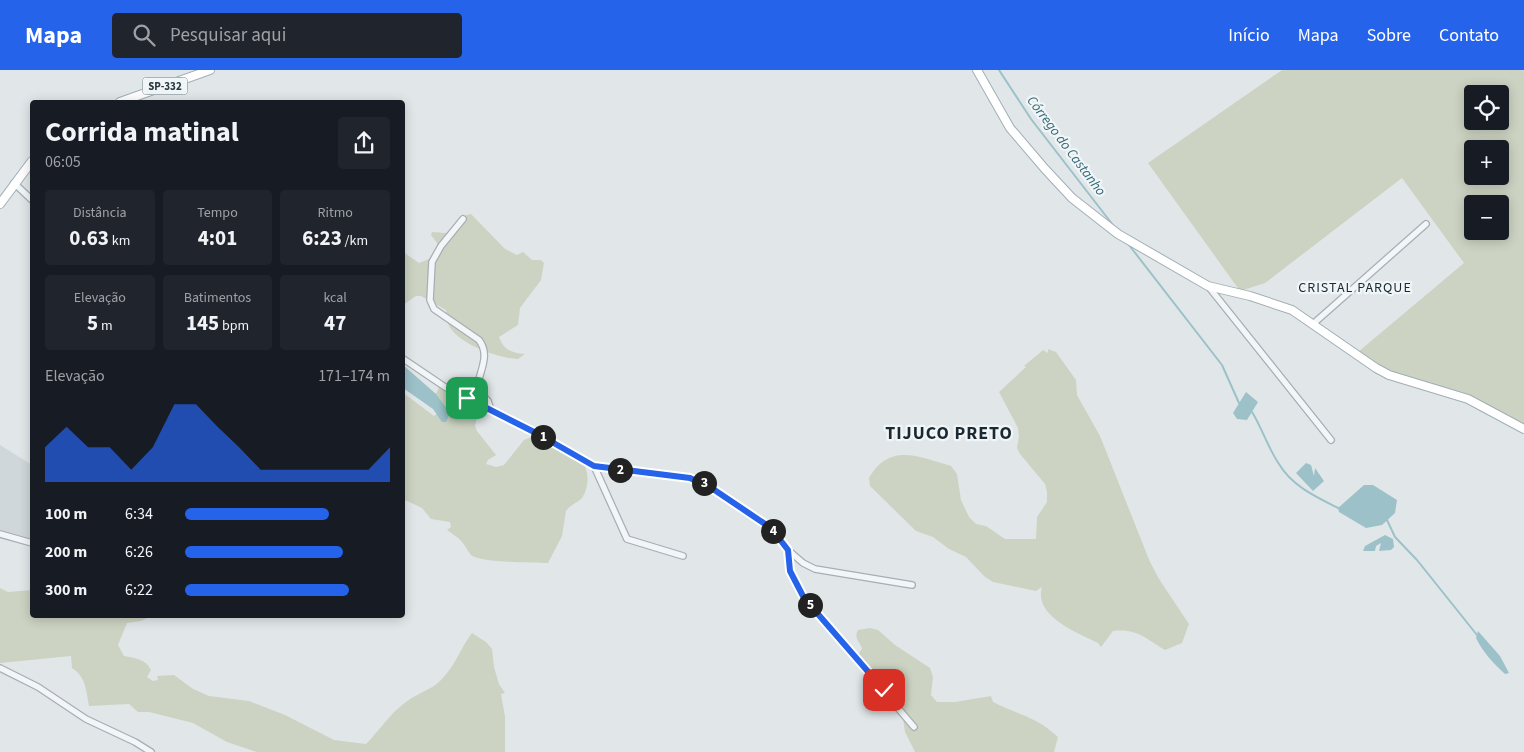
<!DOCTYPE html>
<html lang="pt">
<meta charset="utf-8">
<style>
:root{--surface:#171b24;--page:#20242c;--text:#f1f3f6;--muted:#9ea1a6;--accent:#2563eb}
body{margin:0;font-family:"Source Sans 3",sans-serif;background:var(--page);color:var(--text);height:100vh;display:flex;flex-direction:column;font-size:19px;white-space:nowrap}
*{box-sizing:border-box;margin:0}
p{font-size:16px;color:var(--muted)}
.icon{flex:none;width:28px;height:28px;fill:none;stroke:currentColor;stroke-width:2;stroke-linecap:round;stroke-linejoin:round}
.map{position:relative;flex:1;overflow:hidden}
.sheet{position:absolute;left:30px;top:30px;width:375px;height:518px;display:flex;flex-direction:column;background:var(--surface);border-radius:5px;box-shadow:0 2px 12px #0003}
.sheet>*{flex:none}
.buttons{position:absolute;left:1464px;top:15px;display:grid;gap:10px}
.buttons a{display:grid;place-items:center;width:45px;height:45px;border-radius:5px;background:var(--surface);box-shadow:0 2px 12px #0003;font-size:25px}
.pin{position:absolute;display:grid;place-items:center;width:42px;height:42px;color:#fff;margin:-21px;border-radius:10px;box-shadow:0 2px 8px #0006}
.km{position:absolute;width:25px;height:25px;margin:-12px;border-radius:50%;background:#222;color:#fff;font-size:14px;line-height:25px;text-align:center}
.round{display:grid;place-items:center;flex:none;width:52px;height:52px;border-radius:5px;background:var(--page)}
.overview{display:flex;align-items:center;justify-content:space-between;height:85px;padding:0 15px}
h1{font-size:28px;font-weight:700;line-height:38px}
.stats{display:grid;grid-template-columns:repeat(3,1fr);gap:8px;height:85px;padding:5px 15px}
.stats div{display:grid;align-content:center;border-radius:5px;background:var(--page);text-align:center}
.stats b{font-size:21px;font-weight:700}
.stats small{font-size:14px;font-weight:400}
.stats p{font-size:14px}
.chart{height:140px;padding:10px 15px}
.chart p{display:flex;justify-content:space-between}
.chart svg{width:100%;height:90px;margin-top:5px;fill:var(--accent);opacity:.7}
ul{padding:0 15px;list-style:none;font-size:16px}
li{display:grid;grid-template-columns:80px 60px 1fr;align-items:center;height:38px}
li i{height:12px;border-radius:6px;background:var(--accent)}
header{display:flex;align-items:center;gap:30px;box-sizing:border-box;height:70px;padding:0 25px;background:var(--accent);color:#fff}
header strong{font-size:24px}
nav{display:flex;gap:28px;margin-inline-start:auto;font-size:18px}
.search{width:350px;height:45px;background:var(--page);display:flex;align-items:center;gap:12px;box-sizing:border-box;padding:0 18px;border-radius:5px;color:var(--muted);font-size:19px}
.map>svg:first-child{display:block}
.built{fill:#cfd7db}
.green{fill:#ccd3c2;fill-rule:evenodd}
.water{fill:#9cc1c9}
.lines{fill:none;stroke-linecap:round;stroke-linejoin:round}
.stream{stroke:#9cc1c9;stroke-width:2}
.minor-casing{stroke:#a6afb3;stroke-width:8}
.major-casing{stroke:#a0afb5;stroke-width:10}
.minor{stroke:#f3f6f8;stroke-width:5.5}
.major{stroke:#fff;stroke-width:8}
.route-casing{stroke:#fff;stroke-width:10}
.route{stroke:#2563eb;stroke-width:6}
.labels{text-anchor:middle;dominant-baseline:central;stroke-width:4.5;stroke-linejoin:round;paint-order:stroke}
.shield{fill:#f0f5f7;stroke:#657178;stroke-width:1}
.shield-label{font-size:11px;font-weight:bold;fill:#293941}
.water-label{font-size:14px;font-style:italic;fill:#336675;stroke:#f0f5f7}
.neighbourhood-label{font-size:14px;letter-spacing:1px;fill:#1b2a32;stroke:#f0f5f7}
.district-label{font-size:18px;font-weight:bold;letter-spacing:1px;fill:#1b2a32;stroke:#f0f5f7}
</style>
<header>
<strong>Mapa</strong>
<div class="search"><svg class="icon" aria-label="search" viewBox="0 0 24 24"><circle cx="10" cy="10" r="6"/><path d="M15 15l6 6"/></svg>Pesquisar aqui</div>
<nav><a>Início</a><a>Mapa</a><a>Sobre</a><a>Contato</a></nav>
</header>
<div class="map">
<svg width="1524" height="682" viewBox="0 0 1524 682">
<rect width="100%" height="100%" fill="#e1e7e9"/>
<path class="built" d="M0,375L32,395V471L0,461Z"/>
<path class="green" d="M1282,0H1524V356L1462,322L1387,302L1358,282L1464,193L1402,108L1265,213L1240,221L1148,93ZM1472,24H1500V51H1472ZM1472,79H1500V106H1472ZM1472,134H1500V161H1472Z
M471,144L505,179L517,185L523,182L532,190H541L544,193L541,210L520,238L518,255L499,267C504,280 511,283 525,284L518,289C498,288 464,276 451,259C447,254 447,246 446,240L421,226H416L403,235L402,181L419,193L429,189L438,182L437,173L431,165L432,162L446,163L461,153L466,145Z
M1048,279L1056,282L1076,310L1077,325L1100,366L1150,492L1159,509L1189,554L1182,573L1165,580C1146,569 1137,558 1113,561L1101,577L1098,573C1078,563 1033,546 1042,517L1036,521L993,512L985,507L966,487L949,479L933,467L916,461L870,416L869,408C890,372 919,387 951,396L957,404L961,430L969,447L976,454L986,456L1005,469H1036L1037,447L1047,432V422L1045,414L1020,384L1017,378L1019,367L1018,358L999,322L1026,297L1024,296L1043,280L1048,283Z
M439,318C453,318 471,331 478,343L475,356L477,361L496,385L488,390L486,394L496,397L504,395L524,370L534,366L581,389C589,400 590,416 582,428C577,433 570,435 566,441L562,466L548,493C532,492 481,493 471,485C467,481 466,476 462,472C458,467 452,464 447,460L451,457L450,452L431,449L422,438L403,429L402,322L434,346L438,343L435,325Z
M0,518L8,522L32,520V545H153L141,551L127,553L118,575L124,586C135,588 146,589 151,600L147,607L153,611L158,610L157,606L174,605L193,619L209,626L249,631L285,645L334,670L366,674C380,660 390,643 406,632C417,623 432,620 442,609C455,596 461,577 472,563L486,572L492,579L494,597L499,614L505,623L501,624L505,647V682H257L227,672L193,653L149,642H138L129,634L89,636C86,620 86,607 72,598L71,586L0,593Z
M870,558L878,560L895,575L930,598L933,607L931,625L937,632H955L991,626L993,632C1018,645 1036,646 1058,667L1054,682H915L905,662L901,636L886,622L858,584L862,579C861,572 853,569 858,560Z"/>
<path class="water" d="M402,294L436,324L450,343L446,352H442L433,339L403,318Z
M1246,322L1258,332L1247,350L1237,349L1233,343Z
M1306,393L1311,395L1314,406L1315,398L1324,411L1313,421L1296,403Z
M1364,415H1373L1397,430L1395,443L1382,455L1366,458L1339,442L1338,438Z
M1385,465L1393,469L1394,477L1391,480L1379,481L1381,473L1376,476L1375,481H1363L1365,476Z
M1478,561L1500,586L1509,603L1505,604C1494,594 1482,581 1476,568Z"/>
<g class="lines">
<path class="stream" d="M999,0L1031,49L1116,159
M1129,175L1222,295L1239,333
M1252,342C1262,358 1268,378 1279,394C1292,416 1316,427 1338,438
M1387,450L1395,467L1417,490L1477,565"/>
<defs>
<path id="minor" d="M14,113L32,130
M463,149L441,176L432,192L430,230L434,239L479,270C491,286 479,301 477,319L488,331L491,340
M1208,216L1331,370
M1313,254L1426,154
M402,288L445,317L538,364L594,396L690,408L713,419L771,458L788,480L790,501L804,528L914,657
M594,396L627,469L683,486
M0,464L32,473
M788,480L803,493L815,499L912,515
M0,598L38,617L86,649L135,672L151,682"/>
<path id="major" d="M977,0L1010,58L1045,99L1072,128L1118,164L1208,216L1250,226L1292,240L1376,298L1389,305L1468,329L1524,359
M120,32L210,0
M0,134L32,91"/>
</defs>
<use href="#minor" class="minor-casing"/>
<use href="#major" class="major-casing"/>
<use href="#minor" class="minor"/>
<use href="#major" class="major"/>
</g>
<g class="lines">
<defs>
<path id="route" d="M467,328L538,364L594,396L690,408L713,419L771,458L788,480L790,501L804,528L884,620"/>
</defs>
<use href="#route" class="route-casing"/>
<use href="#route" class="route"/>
</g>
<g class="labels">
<rect class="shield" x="142.5" y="7.5" width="45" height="17" rx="4"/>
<g class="shield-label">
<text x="165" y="16">SP-332</text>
</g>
<g class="water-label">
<text transform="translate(1066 76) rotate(53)">Córrego do Castanho</text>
</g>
<g class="neighbourhood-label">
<text x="1355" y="218">CRISTAL PARQUE</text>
</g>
<g class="district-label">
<text x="949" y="363">TIJUCO PRETO</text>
</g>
</g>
</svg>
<div class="buttons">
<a><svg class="icon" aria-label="locate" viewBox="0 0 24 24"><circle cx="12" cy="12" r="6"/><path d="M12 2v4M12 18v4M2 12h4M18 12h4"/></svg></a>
<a>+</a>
<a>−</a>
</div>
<div class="pin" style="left:467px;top:328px;background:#1e9e55"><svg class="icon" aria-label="arrive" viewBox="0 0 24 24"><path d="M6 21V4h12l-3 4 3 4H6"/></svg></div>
<div class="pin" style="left:884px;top:620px;background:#d93025"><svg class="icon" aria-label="check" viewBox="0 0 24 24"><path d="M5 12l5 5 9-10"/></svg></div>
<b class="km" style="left:543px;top:367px">1</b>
<b class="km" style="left:620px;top:400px">2</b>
<b class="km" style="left:704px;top:413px">3</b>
<b class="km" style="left:773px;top:461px">4</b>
<b class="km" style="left:810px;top:535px">5</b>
<section class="sheet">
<div class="overview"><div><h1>Corrida matinal</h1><p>06:05</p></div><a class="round"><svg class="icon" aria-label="share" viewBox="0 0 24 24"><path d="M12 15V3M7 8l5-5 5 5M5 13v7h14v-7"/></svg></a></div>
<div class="stats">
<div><p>Distância</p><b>0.63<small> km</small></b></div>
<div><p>Tempo</p><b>4:01</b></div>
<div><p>Ritmo</p><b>6:23<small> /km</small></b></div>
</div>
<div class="stats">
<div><p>Elevação</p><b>5<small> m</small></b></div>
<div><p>Batimentos</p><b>145<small> bpm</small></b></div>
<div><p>kcal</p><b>47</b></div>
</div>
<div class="chart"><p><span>Elevação</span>171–174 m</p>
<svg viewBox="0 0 160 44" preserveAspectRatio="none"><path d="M0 44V27L10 17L20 27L30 27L40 38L50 27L60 6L70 6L80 17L90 27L100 38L110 38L120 38L130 38L140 38L150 38L160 27V44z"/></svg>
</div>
<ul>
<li><b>100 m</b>6:34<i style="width:70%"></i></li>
<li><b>200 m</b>6:26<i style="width:77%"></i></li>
<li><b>300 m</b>6:22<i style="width:80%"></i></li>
</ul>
</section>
</div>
